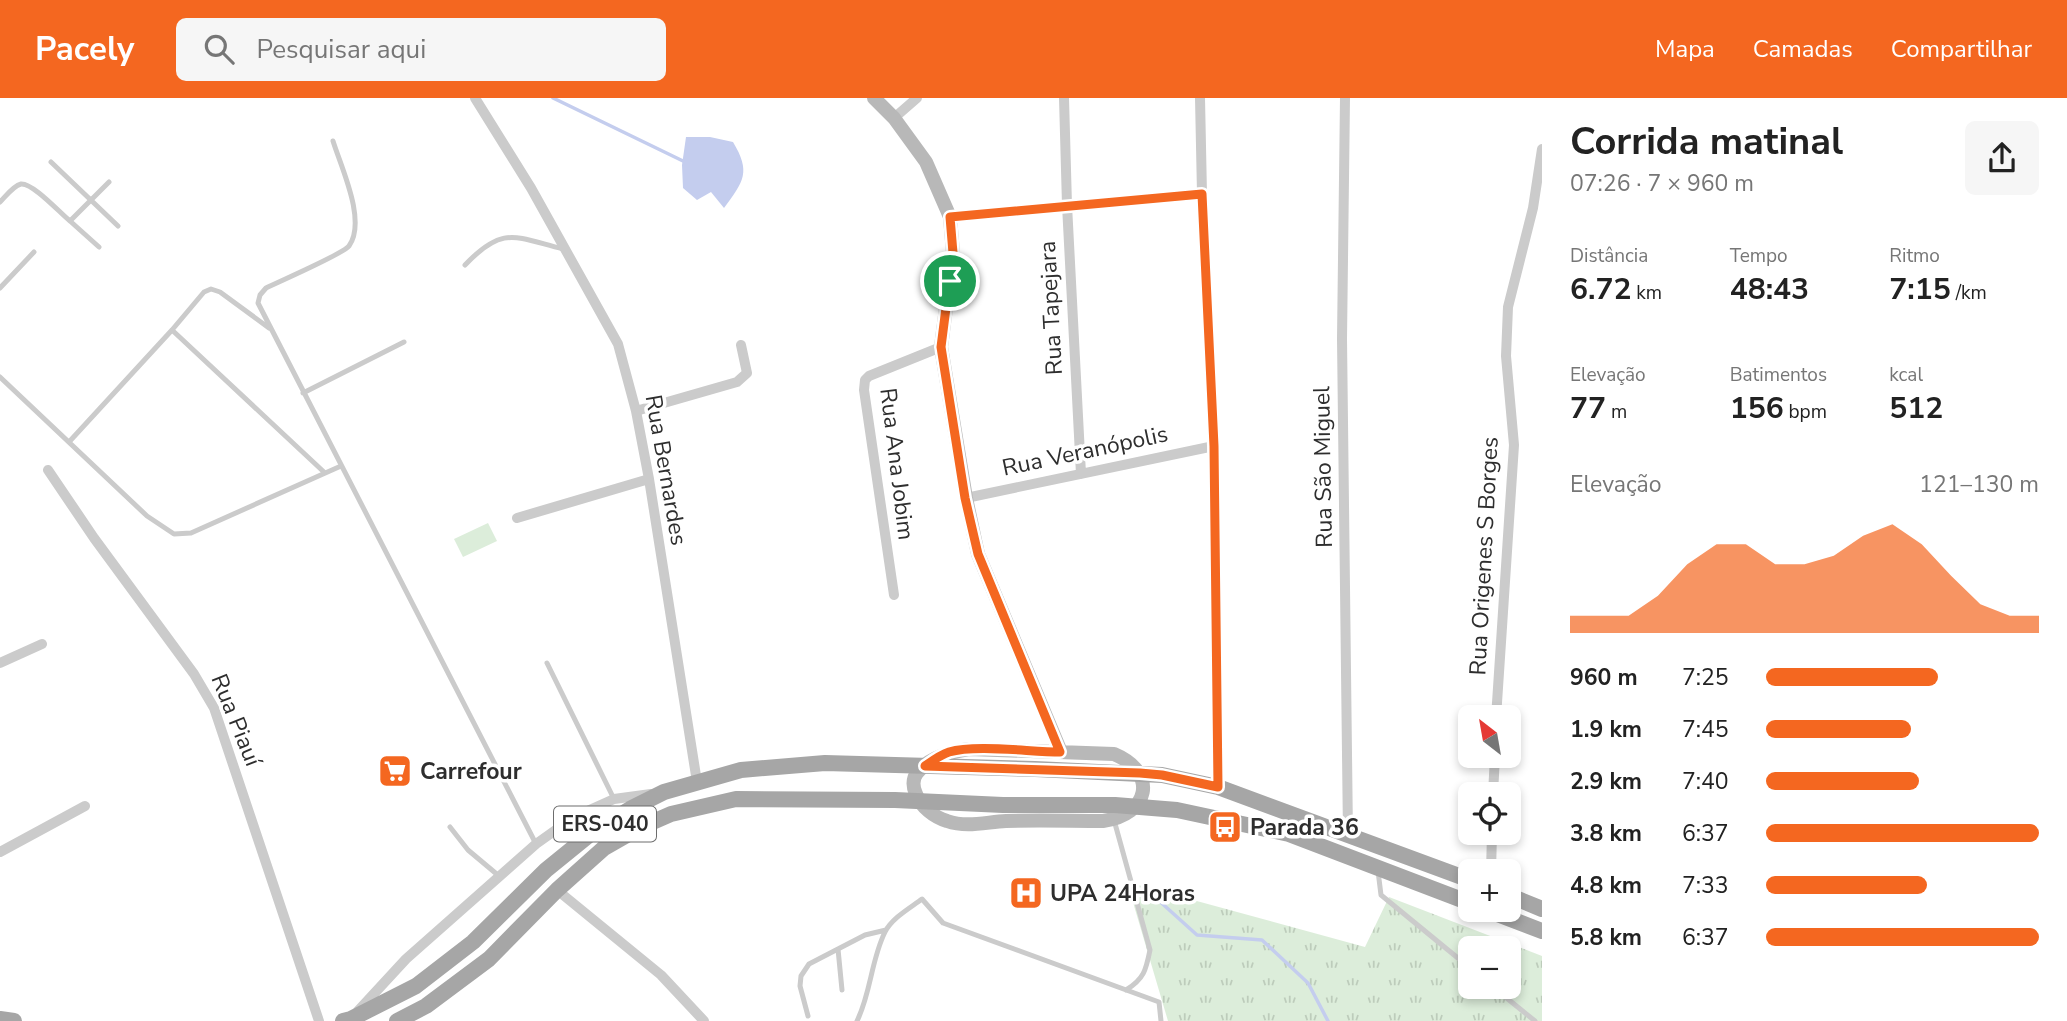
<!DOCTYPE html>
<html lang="pt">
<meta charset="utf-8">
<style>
:root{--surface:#fff;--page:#f6f6f6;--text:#222;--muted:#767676;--accent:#f46720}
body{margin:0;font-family:"Nunito Sans",sans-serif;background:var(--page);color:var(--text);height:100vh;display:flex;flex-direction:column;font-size:26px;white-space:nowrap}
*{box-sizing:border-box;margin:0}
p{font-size:23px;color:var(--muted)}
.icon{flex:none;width:38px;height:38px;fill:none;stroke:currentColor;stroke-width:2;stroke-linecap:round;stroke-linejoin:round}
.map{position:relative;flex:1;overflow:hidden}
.drawer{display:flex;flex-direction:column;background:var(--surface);width:525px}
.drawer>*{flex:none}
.needle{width:46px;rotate:329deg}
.tools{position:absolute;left:1458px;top:607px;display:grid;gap:14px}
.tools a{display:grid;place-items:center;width:63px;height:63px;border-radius:10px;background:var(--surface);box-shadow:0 4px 10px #0003;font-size:35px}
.pin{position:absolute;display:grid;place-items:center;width:60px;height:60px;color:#fff;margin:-30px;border:4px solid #fff;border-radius:50%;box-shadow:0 2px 7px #0007}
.round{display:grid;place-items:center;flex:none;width:74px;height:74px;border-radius:10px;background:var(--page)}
.head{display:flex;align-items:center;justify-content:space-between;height:119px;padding:0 28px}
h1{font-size:38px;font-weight:700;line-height:52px}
.metrics{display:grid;grid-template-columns:repeat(3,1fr);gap:10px;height:119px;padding:7px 28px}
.metrics div{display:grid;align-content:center}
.metrics b{font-size:30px;font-weight:700}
.metrics small{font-size:19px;font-weight:400}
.metrics p{font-size:19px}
.chart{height:196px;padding:14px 28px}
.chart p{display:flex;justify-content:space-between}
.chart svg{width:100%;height:126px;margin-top:7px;fill:var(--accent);opacity:.7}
ul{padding:0 28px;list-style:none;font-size:23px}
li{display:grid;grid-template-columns:112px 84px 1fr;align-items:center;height:52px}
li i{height:18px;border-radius:9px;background:var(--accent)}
header{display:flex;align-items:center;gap:42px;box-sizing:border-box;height:98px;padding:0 35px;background:var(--accent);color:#fff}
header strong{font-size:33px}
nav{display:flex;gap:38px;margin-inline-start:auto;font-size:24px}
.search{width:490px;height:63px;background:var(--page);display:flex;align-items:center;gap:18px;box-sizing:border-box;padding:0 24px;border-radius:10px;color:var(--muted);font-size:26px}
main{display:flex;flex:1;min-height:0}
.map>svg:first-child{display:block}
.park{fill:url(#park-tufts);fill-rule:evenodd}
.pitch{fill:#dcedda}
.water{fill:#c4cdee}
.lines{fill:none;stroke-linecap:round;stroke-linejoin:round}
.stream{stroke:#c4cdee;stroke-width:3.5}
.lane{stroke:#cbcbcb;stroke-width:5}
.street{stroke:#cbcbcb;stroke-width:10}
.secondary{stroke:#b8b8b8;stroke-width:14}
.primary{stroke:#a6a6a6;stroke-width:16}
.route-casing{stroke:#fff;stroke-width:14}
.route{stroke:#f46720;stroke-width:9}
.labels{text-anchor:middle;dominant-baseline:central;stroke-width:7;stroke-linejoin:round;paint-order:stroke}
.shield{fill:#fff;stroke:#6d6d6d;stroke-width:2}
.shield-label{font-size:21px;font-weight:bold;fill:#2e2e2e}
.street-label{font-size:23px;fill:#2e2e2e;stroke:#fff}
.poi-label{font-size:23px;font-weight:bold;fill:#2e2e2e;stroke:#fff;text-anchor:start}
</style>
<header>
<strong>Pacely</strong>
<div class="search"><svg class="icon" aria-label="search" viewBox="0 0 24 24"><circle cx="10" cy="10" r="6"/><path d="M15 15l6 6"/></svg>Pesquisar aqui</div>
<nav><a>Mapa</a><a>Camadas</a><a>Compartilhar</a></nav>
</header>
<main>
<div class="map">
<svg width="1542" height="923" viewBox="0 0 1542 923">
<defs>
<pattern id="park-tufts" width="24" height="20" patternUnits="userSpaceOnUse" patternTransform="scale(1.75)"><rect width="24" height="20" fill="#dcedda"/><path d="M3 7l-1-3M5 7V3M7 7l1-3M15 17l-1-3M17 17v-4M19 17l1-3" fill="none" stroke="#bdccbb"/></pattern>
</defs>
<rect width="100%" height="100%" fill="#fff"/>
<path class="park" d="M1127,784L1365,849L1389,799L1542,858V923H1168ZM1470,850H1508V889H1470Z"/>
<path class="pitch" d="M488,425L497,443L463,459L454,441Z"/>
<path class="water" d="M686,39H710L733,44C751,74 744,83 724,110L711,94L697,102L683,90L682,67Z"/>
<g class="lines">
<path class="stream" d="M553,0L683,63
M1156,800L1197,837L1262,842L1308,885L1328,923"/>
<path class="lane" d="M333,43C341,69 367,123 349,148C343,156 280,183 266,190L260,197L258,205L536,746
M51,64L118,128
M0,104C5,99 13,88 21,86C33,85 60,115 70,123L109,84
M70,123L99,149
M465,167C503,127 515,139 563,151
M0,190L34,154
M172,232L325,375
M0,279L147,418L174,436L191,435L341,368
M303,295L404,244
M69,344L172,232L204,194L211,191L220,194L269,230
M547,565L614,701
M1114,722L1150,852C1146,872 1144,881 1126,892
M450,729L468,752L499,778
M1378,773L1381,797L1470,870
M838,851L842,892
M1493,889L1535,923
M808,918L800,888L801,878L809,866L865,837L886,832
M857,923C871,895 871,862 885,834C892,820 910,810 922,801L943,825L1159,904L1161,923"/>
<path class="street" d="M475,0L531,90L618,246L636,313L649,381L697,684
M1064,0L1067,107L1081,376
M1200,0L1202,96L1214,348L1218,689
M1345,0L1342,241L1348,738
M894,20L917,0
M950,119L1202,96
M636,313L737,284L747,275L741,247
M48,372L94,440L194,576L214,610L319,923
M966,400L1214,348
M517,420L649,381
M894,497L864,292L865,282L869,278L941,249
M0,565L42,546
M1496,620L1514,347L1506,258L1508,209L1533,110L1542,51
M1493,696L1495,658
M0,754L85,708
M1491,774L1492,735
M557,792L661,877L704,923
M358,913L406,861L536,746L574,719L614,701L651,696"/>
<path class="secondary" d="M874,0L894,20L926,64L950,119L953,155L941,249L966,400L978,456L1061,654
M969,651L1114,656C1159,675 1149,717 1103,723C1071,723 1038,722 1006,723C986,724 967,730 947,723C934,719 921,709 916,696C913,690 912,681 917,675C929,659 951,654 969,651Z"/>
<path class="primary" d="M1508,797L1542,811
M1487,812L1542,833
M0,921L14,923
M343,923L351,921L416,888L473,844L546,772L594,733L630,711L664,694L741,672L825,665L1035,671L1162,677L1218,689L1470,782
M397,923L426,908L489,861L557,792L604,750L639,730L671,716L736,701L895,702L1003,707H1115L1177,712L1289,736L1470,805"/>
</g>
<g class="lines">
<defs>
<path id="route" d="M1202,96L1214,348L1218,689L1162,677L1140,675L925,668C932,663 940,657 949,654C976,646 1030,654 1060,654L978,456L965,400L941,249L953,155L950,119Z"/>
</defs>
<use href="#route" class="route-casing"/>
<use href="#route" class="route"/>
</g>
<defs>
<symbol id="supermarket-square" viewBox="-11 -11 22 22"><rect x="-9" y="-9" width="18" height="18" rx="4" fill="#f46720" stroke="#fff"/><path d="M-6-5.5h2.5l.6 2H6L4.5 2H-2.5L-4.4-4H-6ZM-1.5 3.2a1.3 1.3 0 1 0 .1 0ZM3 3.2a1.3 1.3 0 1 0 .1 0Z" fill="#fff"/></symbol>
<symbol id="bus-square" viewBox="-11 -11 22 22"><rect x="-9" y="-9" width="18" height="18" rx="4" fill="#f46720" stroke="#fff"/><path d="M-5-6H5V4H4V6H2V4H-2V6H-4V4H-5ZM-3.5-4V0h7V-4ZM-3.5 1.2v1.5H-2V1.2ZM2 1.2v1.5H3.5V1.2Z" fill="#fff"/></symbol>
<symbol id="hospital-square" viewBox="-11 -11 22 22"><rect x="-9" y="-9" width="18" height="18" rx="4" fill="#f46720" stroke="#fff"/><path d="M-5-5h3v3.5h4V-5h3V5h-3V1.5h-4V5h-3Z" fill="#fff"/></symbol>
</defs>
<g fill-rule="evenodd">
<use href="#supermarket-square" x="376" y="654" width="38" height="38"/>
<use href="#bus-square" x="1206" y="710" width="38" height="38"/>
<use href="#hospital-square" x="1007" y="776" width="38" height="38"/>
</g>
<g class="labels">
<rect class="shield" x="554" y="708.5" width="102" height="35" rx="5"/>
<g class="shield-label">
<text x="605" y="726">ERS-040</text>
</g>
<g class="street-label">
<text transform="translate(1051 210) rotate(-93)">Rua Tapejara</text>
<text transform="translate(1085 353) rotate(-12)">Rua Veranópolis</text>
<text transform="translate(897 366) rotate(83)">Rua Ana Jobim</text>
<text transform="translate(1323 369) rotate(-91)">Rua São Miguel</text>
<text transform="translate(666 372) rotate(80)">Rua Bernardes</text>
<text transform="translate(1484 458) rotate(-87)">Rua Origenes S Borges</text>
<text transform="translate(236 622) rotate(68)">Rua Piauí</text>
</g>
<g class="poi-label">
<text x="420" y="673">Carrefour</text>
<text x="1250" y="729">Parada 36</text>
<text x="1050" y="795">UPA 24Horas</text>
</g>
</g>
</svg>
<div class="tools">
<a><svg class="needle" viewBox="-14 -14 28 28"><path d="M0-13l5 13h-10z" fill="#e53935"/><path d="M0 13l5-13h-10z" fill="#767676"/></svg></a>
<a><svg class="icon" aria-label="locate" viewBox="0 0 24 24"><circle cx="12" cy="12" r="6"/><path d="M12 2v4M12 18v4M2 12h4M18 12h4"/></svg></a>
<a>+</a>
<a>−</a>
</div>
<div class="pin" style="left:950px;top:183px;background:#1e9e55"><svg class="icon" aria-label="arrive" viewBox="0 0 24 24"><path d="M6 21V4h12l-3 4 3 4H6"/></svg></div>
</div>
<section class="drawer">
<div class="head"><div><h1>Corrida matinal</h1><p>07:26 · 7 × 960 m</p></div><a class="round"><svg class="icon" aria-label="share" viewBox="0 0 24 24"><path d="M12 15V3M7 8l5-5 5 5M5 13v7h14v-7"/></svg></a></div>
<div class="metrics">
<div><p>Distância</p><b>6.72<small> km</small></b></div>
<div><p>Tempo</p><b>48:43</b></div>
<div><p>Ritmo</p><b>7:15<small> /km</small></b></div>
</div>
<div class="metrics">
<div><p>Elevação</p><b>77<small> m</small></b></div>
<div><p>Batimentos</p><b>156<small> bpm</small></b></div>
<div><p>kcal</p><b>512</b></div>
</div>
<div class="chart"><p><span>Elevação</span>121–130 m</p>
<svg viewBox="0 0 160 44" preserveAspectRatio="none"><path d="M0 44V38L10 38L20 38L30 31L40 20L50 13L60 13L70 20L80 20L90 17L100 10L110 6L120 13L130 24L140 34L150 38L160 38V44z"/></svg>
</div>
<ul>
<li><b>960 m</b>7:25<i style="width:63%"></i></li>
<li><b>1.9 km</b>7:45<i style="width:53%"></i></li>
<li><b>2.9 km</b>7:40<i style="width:56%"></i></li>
<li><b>3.8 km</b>6:37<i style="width:100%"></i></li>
<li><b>4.8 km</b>7:33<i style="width:59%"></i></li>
<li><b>5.8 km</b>6:37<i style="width:100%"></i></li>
</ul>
</section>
</main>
